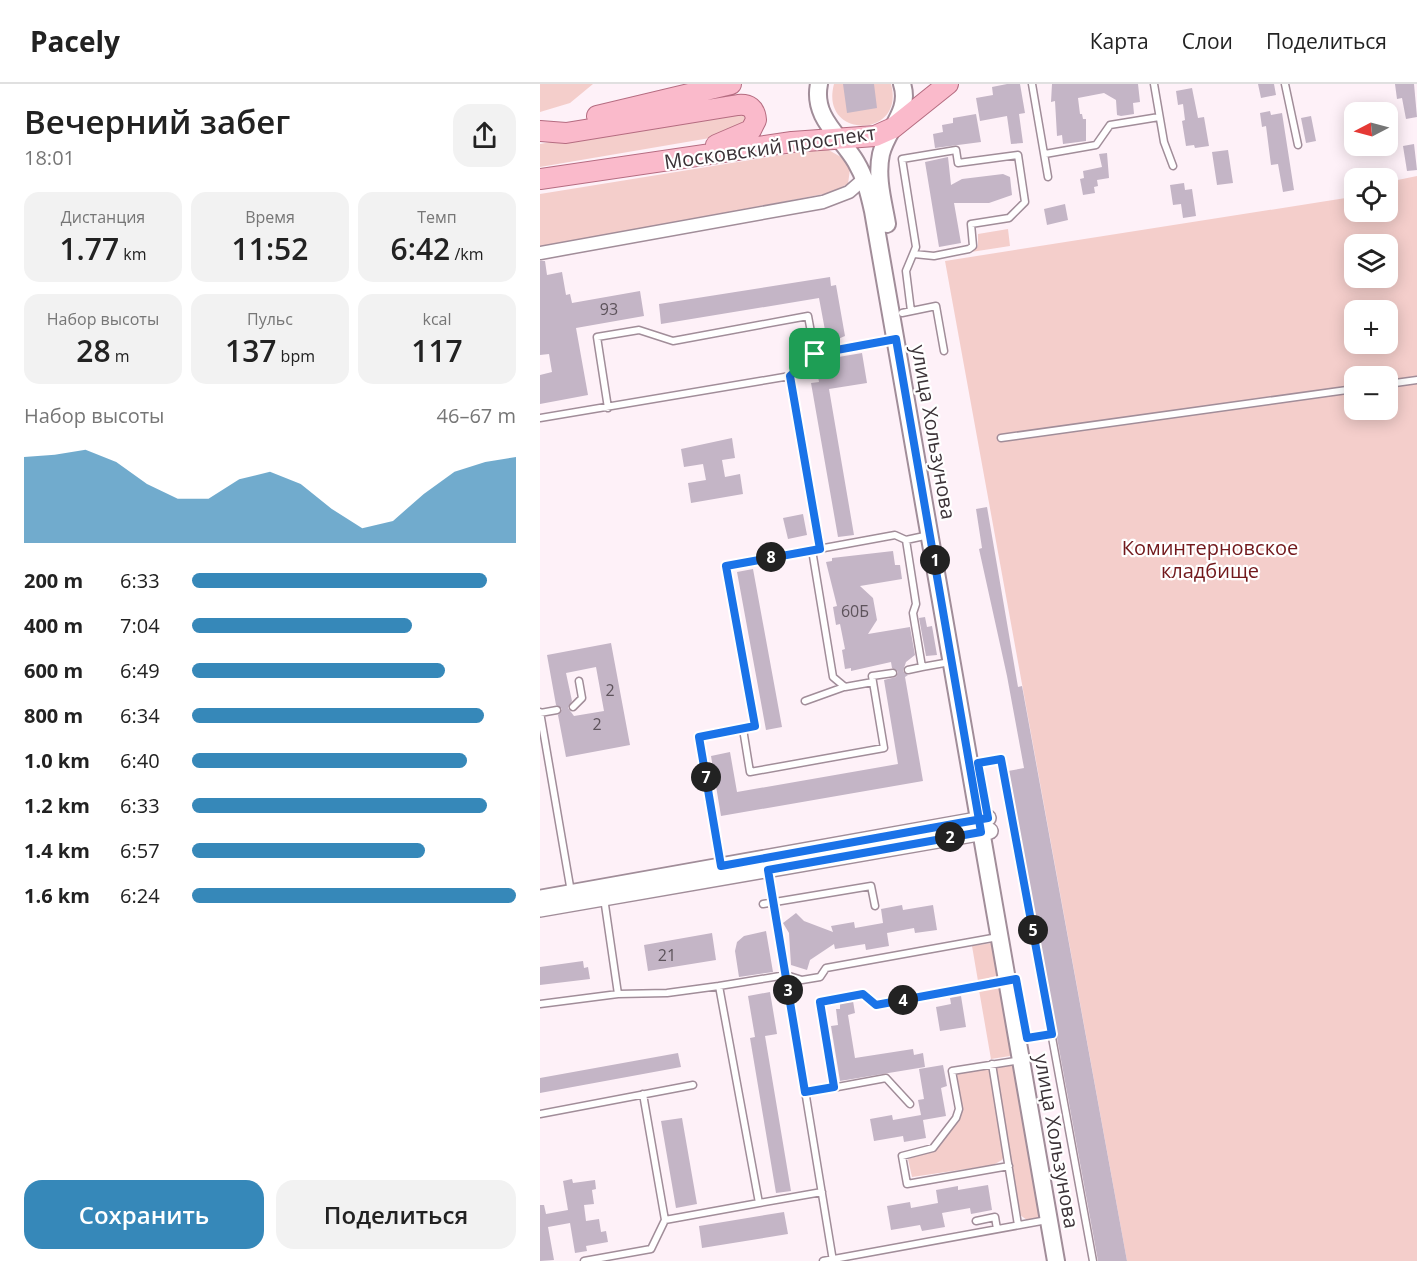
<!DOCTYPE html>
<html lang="ru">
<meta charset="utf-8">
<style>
:root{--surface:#fff;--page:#f2f2f2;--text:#222;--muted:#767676;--line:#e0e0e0;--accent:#3688b9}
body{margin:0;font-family:"Open Sans",sans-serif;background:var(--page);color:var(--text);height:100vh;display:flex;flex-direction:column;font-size:22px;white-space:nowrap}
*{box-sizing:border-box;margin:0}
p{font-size:20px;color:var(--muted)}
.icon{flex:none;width:33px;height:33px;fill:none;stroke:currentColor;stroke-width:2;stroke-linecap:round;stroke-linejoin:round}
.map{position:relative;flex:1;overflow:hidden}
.details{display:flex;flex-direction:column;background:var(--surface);width:540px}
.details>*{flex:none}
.needle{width:39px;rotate:264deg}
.fabs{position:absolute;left:804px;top:18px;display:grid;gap:12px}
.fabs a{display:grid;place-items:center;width:54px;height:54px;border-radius:12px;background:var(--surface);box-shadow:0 3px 15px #0003;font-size:30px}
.pin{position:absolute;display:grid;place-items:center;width:51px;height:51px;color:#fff;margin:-26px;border-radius:12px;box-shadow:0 3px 9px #0006}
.km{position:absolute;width:30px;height:30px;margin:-15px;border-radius:50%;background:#222;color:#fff;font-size:16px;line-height:30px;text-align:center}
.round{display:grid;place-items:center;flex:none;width:63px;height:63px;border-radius:18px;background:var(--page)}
.headline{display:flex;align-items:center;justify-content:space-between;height:102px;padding:0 24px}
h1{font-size:33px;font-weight:600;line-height:45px}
.stats{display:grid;grid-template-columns:repeat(3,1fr);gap:9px;height:102px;padding:6px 24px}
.stats div{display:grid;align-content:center;border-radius:15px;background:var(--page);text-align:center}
.stats b{font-size:30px;font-weight:600}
.stats small{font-size:16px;font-weight:400}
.stats p{font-size:16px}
.chart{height:168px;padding:12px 24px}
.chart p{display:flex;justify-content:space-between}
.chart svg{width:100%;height:108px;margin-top:6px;fill:var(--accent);opacity:.7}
.action{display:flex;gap:12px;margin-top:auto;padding:12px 24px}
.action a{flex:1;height:69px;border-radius:18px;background:var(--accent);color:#fff;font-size:24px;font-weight:600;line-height:69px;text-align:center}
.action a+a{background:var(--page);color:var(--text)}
ul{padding:0 24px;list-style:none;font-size:20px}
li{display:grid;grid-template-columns:96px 72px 1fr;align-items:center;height:45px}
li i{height:15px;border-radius:8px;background:var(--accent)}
header{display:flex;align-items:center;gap:36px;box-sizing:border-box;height:84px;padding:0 30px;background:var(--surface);border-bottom:2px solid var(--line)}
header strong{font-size:28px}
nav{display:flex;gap:33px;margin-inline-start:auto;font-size:21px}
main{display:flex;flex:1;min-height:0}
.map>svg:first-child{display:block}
.green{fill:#f4cecb;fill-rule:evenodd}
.building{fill:#c4b5c6;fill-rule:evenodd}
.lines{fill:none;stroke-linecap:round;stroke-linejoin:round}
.service-casing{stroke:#a18d99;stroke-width:9}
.minor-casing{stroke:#a18d99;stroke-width:15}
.tertiary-casing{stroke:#a18d99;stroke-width:18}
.secondary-casing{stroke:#a18d99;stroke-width:20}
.primary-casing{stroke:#b56c81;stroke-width:22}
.service{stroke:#fff;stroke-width:6}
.minor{stroke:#fff;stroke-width:12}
.tertiary{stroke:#fff;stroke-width:15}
.secondary{stroke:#fff;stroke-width:16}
.primary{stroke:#fabacb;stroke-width:20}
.route-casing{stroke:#fff;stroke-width:12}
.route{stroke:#1a73e8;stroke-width:8}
.labels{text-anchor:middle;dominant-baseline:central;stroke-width:4.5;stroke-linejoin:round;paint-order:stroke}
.number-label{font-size:16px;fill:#5d535b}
.street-label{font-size:20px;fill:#3b3237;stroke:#fff}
.park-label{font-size:20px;fill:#72191c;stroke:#fff}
</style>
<header>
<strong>Pacely</strong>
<nav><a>Карта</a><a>Слои</a><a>Поделиться</a></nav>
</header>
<main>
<section class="details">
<div class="headline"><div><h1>Вечерний забег</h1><p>18:01</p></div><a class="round"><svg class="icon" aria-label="share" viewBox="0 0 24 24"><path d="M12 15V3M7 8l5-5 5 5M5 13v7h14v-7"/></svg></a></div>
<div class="stats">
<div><p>Дистанция</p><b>1.77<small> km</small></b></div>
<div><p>Время</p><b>11:52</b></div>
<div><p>Темп</p><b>6:42<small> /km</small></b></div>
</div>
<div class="stats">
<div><p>Набор высоты</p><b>28<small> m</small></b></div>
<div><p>Пульс</p><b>137<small> bpm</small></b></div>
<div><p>kcal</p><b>117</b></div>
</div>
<div class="chart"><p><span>Набор высоты</span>46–67 m</p>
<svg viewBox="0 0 160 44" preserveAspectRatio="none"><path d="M0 44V9L10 8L20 6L30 11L40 20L50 26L60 26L70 18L80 15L90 20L100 30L110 38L120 35L130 24L140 15L150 11L160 9V44z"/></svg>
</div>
<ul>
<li><b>200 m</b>6:33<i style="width:91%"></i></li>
<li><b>400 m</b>7:04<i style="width:68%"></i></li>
<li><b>600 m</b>6:49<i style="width:78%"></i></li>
<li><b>800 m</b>6:34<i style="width:90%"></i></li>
<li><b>1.0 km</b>6:40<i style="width:85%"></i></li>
<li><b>1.2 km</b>6:33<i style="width:91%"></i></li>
<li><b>1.4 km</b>6:57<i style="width:72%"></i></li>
<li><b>1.6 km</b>6:24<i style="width:100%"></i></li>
</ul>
<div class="action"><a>Сохранить</a><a>Поделиться</a></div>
</section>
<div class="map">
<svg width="877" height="1177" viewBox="0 0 877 1177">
<rect width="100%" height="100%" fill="#fef1f8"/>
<path class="green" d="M0,0H53L30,19L0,28Z
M294,0H351C366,55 279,56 294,0Z
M196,23L213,35L170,54L0,83V60Z
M285,64L301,73L310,85L308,100L289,109L0,164V110Z
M877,92V1177H587L405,177L812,113V105L814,104V128H848V98ZM814,160H848V194H814ZM814,226H848V260H814ZM814,292H848V326H814Z
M468,145L470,162L431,168L438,162V150Z
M452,859L458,861L463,890L438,897L432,862Z
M459,903L465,906L476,967L470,972L451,975L439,906Z
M473,980L479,983L500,1134L487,1136L480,1131L456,983Z
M450,984L464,1072L462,1076L453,1081L372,1093L368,1075L396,1065L419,1034L421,1021L417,990Z"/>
<path class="building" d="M303,0H334L337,24L307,29Z
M467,0H480L485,29L479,30L483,59L471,60L467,32L440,37L436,14L453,11L452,3Z
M512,0H598L600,18L593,19L594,30L581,32L577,31L576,16L564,9L538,14L540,30H542L543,35H546V57L523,60L522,51L517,52L515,17L511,18Z
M718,0H734L736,11L721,14Z
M855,0H874L877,33L866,35L862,14L857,15Z
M652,4L658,34L664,33L669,62L655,64L654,61L646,62L642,37L645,36L643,20L638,21L636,7Z
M730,27L731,31L742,29L754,106L743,108L738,80L731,81L726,42L722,43L720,29Z
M436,30L441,58L395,64L393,50L403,48L402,41L413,39V34Z
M771,32L776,57L766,59L761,34Z
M874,60L877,86L867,87L863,62Z
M688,66L693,99L677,101L672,68Z
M567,69L569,94L557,96L558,102L554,103L555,109L543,111L540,95L544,94L543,87L562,83L559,70Z
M408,73L411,101L422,95L463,90L470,93L472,111L449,119H414L421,159L399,163L385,78Z
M644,99L645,106L652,105L656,132L643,134L641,120L633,121L630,101Z
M525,120L528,136L507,141L504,125Z
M0,177H5L7,191L22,188L26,211L30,210L32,219L100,207L104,232L36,244L48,311L0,320V291L12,288L9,270L0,271Z
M290,193L291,202L296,201L305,252L298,255L287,257L279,214L121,240L119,220Z
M322,269L327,299L289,305L314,451L298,453L271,299L279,298L275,277Z
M192,354L195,374L182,376L185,393L200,390L203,410L151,419L148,399L166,396L163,380L144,383L141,365Z
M447,423L478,603L482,602L587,1177H558L468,687L484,684L467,592L439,465L442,464L436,425Z
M263,430L267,451L248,455L243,434Z
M353,467L355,481H360L362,495L320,502L333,514L337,536L328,550L370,543L375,571L366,578L363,587L368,591L365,593L383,697L181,732L171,672L190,668L197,708L358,680L344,596L356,593L358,588L352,584L351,578L311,587V584L305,585L302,566L305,565L300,540L296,541L293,523L297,522L286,478L292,477V474Z
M213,485L242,643L226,646L197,488Z
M385,533L387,543L392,542L397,571L386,572L379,534Z
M71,559L90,661L26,673L18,631L22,625L16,621L7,571ZM56,583L64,627L34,632L28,624L32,617L26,589Z
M362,821L363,826L393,821L397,846L375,849L374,844L347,849L349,862L326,866L325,860L295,865L294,860L270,876L267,886L251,881L249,849L243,839L256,829L264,837L293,848L291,842L314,838L315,844L343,839L341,825Z
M226,847L233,888L199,893L195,867L197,858L204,852Z
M172,849L176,876L108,887L104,861Z
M43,877L44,884L48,883L50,895L0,901V883Z
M230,908L237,950L225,952L251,1107L236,1109L210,954L215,953L208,912Z
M421,912L426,943L400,947L396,923L411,920L410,914Z
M313,917L315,929L308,931L315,974L373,965L374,971L383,969L385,983L300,997L291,942L298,941L296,925H300V920Z
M138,969L141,983L0,1009V994Z
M403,981L407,1002L401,1004L406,1032L383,1036L386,1054L364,1058L363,1052L334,1057L330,1035L352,1031L353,1036L381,1031L378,1016L384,1015L379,985Z
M142,1034L157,1120L136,1124L121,1037Z
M32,1095L33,1099L55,1096L56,1105L52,1106L54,1120L44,1121L46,1137L59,1135L61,1148L66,1147L68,1158L46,1162L47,1167L35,1169L30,1139L8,1143L14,1176L0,1177V1121H4L6,1130L28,1126L23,1097Z
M448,1101L452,1126L431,1130L430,1124L402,1129L405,1143L382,1147L380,1141L351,1146L347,1122L370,1118L371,1124L398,1119L396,1106L418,1102V1106Z
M244,1128L248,1150L162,1164L159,1142Z"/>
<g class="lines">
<defs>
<path id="service" d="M492,0L508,93
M614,0L624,58L633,82
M745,0L758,61
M505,70L556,61L570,41L619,33
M371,227L366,187L376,163L362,75L416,66L418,79L478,71L485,118L469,134L431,140L433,162L429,165L394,172L374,170
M362,229L396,222L404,267
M848,300L877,296
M68,324L57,253L99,246L133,257L268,232L275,270
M0,334L250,292
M461,354L814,305
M366,456L376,520L373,529L382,583L410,578
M280,465L250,292L275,270L355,255
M272,466L293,593L305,603L333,598
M368,586L382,583
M265,617L304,603
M33,623L42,614L39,597
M0,628L31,808
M0,629L17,626
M203,645L215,642L186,482L355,451L366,456L389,451
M438,679L461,675L553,1177
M181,781L159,653L203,645L210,688L344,664L332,592L353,589
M229,787L293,1177
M223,820L331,802L335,822
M179,902L246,891L262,896L280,893L286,884L458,853
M78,910L127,909L179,902L219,1119L282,1108
M0,920L78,910L64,814
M487,954L512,950
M452,980L478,1141
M294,1003L281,918L323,910L336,921L476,895
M265,1009L346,994L370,1020
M103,1010L125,1136L219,1119
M0,1030L153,1001
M469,1082L367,1100L362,1072L393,1064L416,1034L419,1025L412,987L481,976
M436,1137L455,1133L457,1145
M44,1177L111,1165L125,1136
M283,1177L507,1136"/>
<path id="minor" d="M0,169L283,118L309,108L325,94"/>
<path id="tertiary" d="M0,814L448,734
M0,825L450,747"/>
<path id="secondary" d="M279,0C272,34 301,52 316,78C325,93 329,109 333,127L516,1177
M347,140C343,117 336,93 341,70C347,45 371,27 362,0"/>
<path id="primary" d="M57,32L191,0
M0,47L26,49L198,21C209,20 215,24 216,36L211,46L176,61
M0,95L252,58L335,52L353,44L408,0"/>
</defs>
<use href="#service" class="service-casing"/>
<use href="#minor" class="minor-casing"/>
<use href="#tertiary" class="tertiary-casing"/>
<use href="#secondary" class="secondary-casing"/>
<use href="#primary" class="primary-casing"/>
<use href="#service" class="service"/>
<use href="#minor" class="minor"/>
<use href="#tertiary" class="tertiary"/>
<use href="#secondary" class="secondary"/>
<use href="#primary" class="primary"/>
</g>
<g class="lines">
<defs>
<path id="route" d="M275,270L356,255L439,736L441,748L228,786L265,1008L294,1003L280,918L323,910L336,921L476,895L487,954L512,950L461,675L438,679L448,734L419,739L181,782L159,653L215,642L186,482L280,465L250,292L275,270"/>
</defs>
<use href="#route" class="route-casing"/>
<use href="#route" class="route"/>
</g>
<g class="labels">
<g class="number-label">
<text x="69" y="225">93</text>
<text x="315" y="527">60Б</text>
<text x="70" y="606">2</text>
<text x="57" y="640">2</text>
<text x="127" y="871">21</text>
</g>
<g class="street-label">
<text transform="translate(230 63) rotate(-8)">Московский проспект</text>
<text transform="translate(394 348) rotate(80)">улица Хользунова</text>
<text transform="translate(517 1057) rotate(80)">улица Хользунова</text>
</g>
<g class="park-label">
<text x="670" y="463">Коминтерновское<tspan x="670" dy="23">кладбище</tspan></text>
</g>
</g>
</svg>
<div class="fabs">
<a><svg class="needle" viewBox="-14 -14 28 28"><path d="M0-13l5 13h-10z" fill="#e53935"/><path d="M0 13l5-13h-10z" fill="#767676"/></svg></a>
<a><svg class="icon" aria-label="locate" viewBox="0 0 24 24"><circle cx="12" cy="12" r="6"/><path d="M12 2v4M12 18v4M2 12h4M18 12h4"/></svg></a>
<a><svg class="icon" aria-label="layers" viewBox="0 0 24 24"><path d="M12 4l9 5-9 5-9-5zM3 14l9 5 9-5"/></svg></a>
<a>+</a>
<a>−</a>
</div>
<div class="pin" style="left:275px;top:270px;background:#1e9e55"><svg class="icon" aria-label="arrive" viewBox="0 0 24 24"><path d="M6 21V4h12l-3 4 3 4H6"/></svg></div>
<b class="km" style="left:395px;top:476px">1</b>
<b class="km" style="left:410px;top:753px">2</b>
<b class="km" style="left:248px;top:906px">3</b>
<b class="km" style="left:363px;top:916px">4</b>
<b class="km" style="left:493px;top:846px">5</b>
<b class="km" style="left:166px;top:693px">7</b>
<b class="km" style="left:231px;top:473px">8</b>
</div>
</main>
